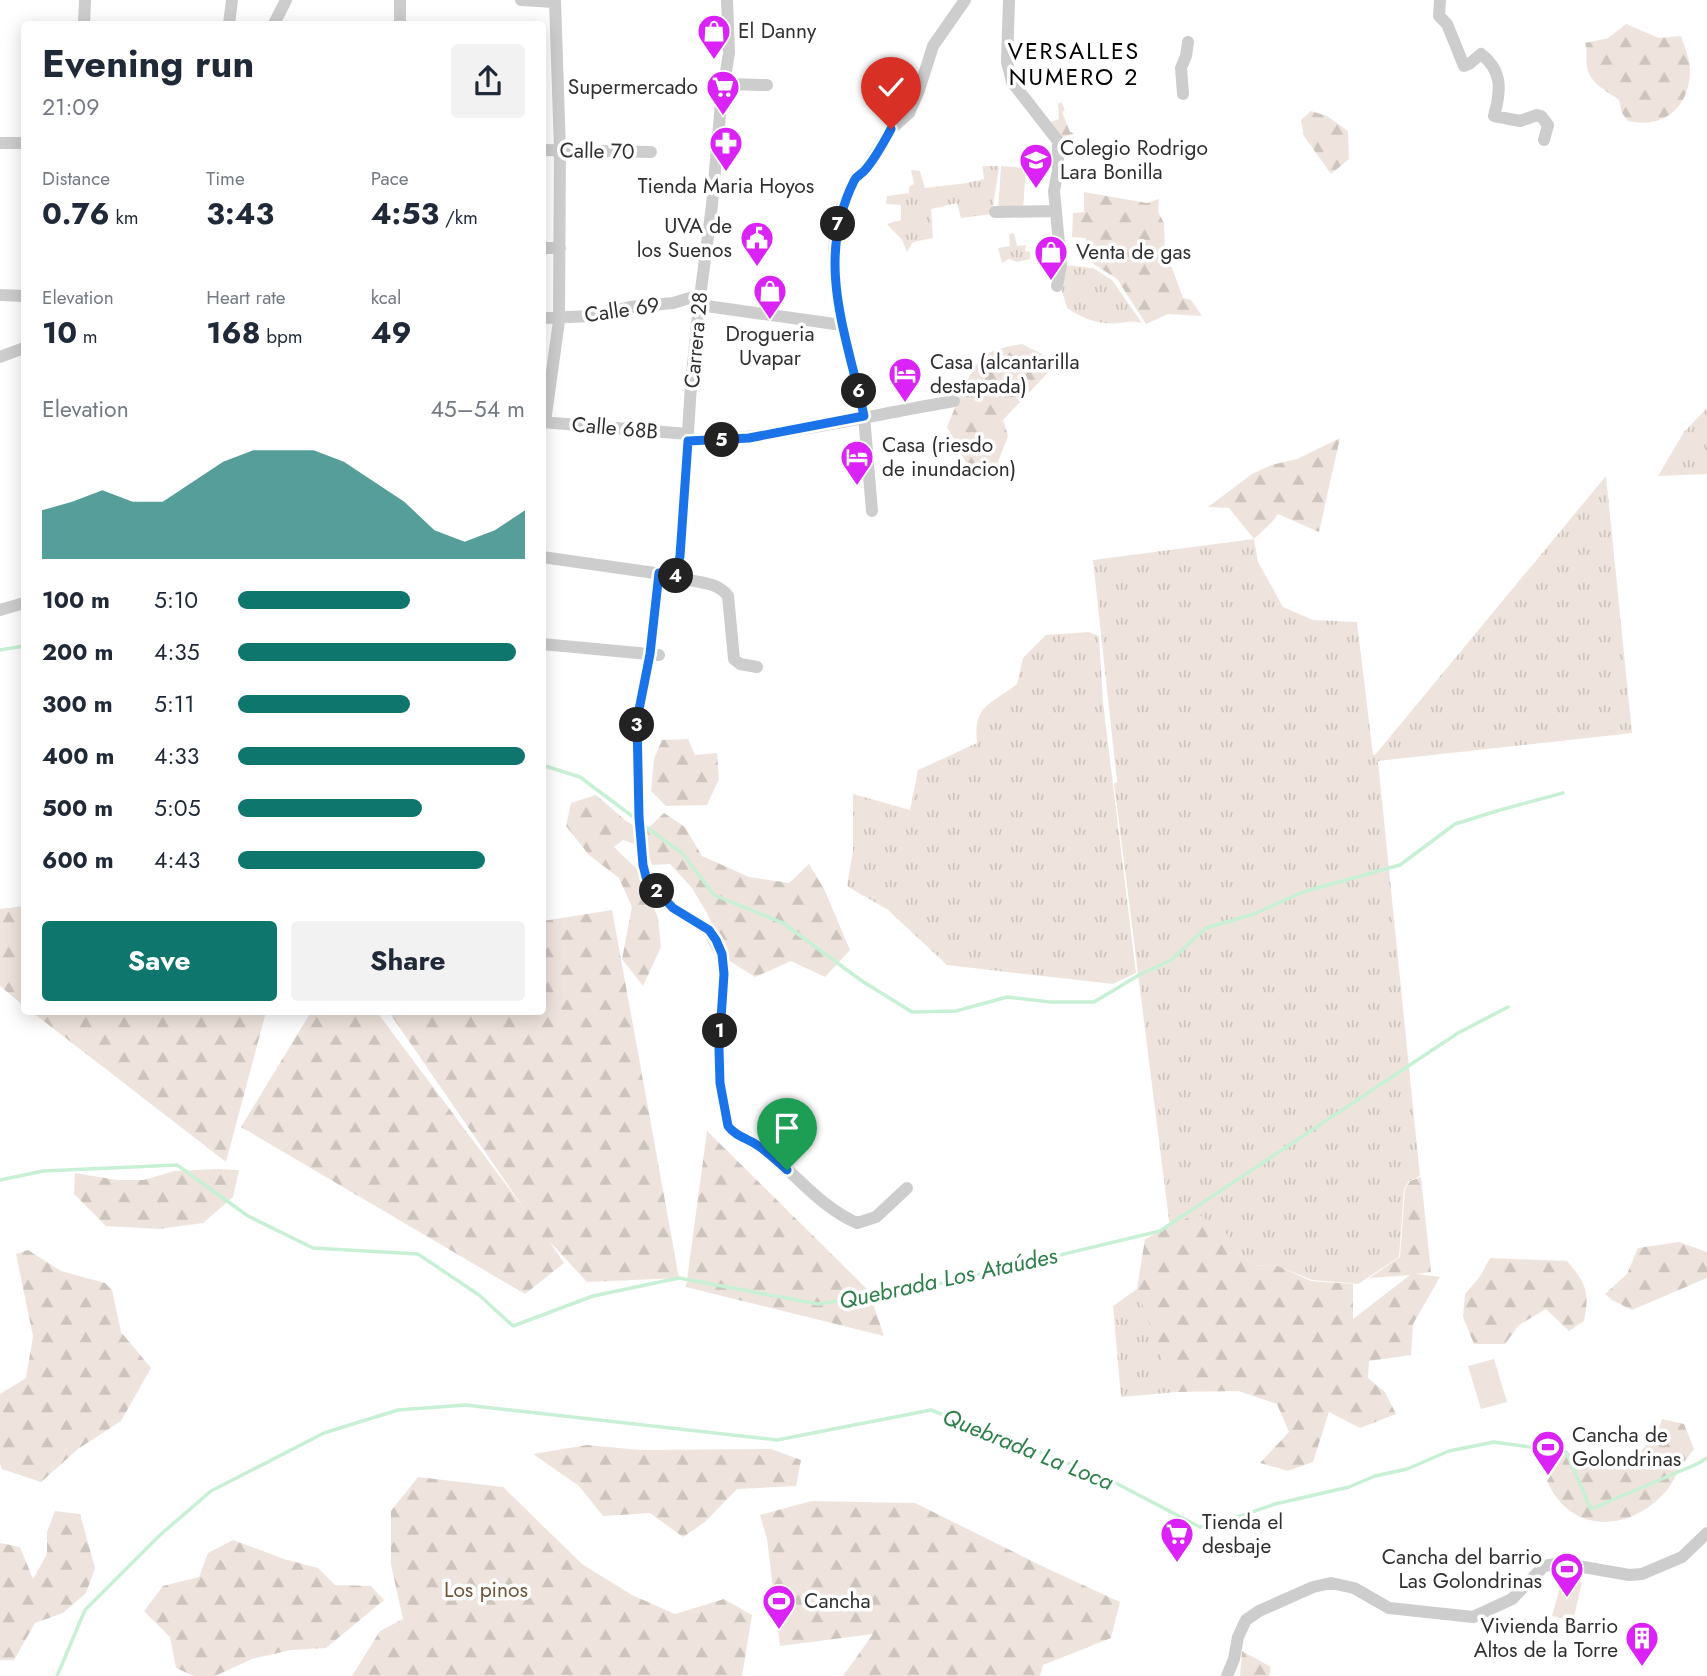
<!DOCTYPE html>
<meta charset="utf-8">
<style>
:root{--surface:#fff;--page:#f2f2f3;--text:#1f2937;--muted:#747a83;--accent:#0f766e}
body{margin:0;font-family:Jost,sans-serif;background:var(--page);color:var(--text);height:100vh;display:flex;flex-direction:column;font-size:26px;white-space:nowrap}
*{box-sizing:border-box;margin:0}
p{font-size:23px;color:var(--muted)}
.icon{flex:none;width:38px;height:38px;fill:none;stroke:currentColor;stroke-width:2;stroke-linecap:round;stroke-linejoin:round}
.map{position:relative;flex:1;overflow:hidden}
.sheet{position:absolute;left:21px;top:21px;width:525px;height:994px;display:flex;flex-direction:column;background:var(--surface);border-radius:7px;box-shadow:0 4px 18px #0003}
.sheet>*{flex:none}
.pin{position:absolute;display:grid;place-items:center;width:60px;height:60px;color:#fff;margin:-72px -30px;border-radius:50% 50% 50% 0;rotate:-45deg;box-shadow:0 0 7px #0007}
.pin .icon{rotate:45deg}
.km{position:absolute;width:35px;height:35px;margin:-18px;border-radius:50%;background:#222;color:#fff;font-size:19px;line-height:35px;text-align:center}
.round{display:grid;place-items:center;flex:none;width:74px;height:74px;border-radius:7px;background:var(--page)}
.head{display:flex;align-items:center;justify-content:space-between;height:119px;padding:0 21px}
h1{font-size:38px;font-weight:700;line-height:52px}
.metrics{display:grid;grid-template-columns:repeat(3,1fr);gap:10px;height:119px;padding:7px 21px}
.metrics div{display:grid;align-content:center}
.metrics b{font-size:30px;font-weight:700}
.metrics small{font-size:19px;font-weight:400}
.metrics p{font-size:19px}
.chart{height:196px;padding:14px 21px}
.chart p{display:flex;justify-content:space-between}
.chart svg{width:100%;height:126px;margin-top:7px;fill:var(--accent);opacity:.7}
.cta{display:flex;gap:14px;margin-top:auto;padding:14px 21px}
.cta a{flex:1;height:80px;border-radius:7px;background:var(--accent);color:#fff;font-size:28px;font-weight:700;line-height:80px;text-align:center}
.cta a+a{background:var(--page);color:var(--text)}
ul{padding:0 21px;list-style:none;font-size:23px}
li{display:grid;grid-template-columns:112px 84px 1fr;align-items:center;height:52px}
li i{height:18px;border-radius:9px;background:var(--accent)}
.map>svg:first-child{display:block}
.grass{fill:url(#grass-tufts)}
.forest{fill:url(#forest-firs)}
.garden{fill:#efe4dd}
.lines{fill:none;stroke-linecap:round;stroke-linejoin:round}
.stream{stroke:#c8f0d5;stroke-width:3.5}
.minor{stroke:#cdcdcd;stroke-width:12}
.route-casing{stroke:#fff;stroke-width:14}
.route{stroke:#1a73e8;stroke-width:9}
.labels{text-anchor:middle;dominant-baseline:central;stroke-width:7;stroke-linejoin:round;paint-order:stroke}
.poi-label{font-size:21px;fill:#303030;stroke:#fff;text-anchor:start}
.street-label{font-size:21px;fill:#303030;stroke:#fff}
.park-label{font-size:21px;fill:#715438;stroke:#fff}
.neighbourhood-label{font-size:23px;letter-spacing:2px;fill:#000;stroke:#fff}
.water-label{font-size:23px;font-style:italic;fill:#2e804a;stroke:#fff}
</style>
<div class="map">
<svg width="1707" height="1676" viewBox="0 0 1707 1676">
<defs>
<pattern id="grass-tufts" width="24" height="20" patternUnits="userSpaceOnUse" patternTransform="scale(1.75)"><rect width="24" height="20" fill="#efe4dd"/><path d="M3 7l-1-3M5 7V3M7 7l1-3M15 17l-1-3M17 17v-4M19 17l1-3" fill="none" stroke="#cdc4be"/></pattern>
<pattern id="forest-firs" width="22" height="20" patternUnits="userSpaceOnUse" patternTransform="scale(1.75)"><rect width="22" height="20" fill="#efe4dd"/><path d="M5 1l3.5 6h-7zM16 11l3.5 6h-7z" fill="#cdc4be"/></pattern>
</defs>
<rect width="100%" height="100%" fill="#fff"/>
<path class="grass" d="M982,166H999L992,214L961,218L957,203L931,209L933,238L913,242L907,252L902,240L887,224L901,220V205L886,204L887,196L909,193V187L914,184L911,170L920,171L925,188L967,183L984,179Z
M1014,233L1017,246L1026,245L1025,251L1030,252V259L1017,262L1009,259L1002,263L998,248L1010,246L1009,234Z
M1065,265L1093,268L1112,280L1142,323C1133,321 1128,322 1120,323C1098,325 1084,319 1067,308L1061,288Z
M1707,408V474L1658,476L1684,432Z
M1606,476L1632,733L1378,761L1420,1176L1409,1181L1404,1189L1399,1257L1358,1284L1312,1280L1278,1266L1254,1265L1240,1253L1225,1233L1170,1228L1114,783L1117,782L1093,560L1254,539L1258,562L1283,607L1313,620L1357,622L1373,755H1375Z
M1089,632L1099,636L1103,702L1136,973L1113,984L947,965L888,910L847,886L853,851V794L910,810L918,770L977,743C973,704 991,705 1017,684L1023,658L1046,635Z
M1137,1289L1177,1392L1121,1397L1113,1306Z"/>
<path class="forest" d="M1626,24L1659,38L1681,36C1684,46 1690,59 1690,69C1690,107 1665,129 1628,121L1622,113L1619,100C1607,91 1590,84 1587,67C1585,59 1588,52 1585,43L1608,38Z
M1061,102L1065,110L1062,112L1070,132L1075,133L1058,139L1048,123L1059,119L1058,104Z
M1311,111L1327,116L1348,131L1349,159L1331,174L1304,136L1301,120Z
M1084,192L1147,203L1159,199L1158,212L1164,223L1165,249L1183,298L1191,300L1202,316L1168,314L1146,324L1117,279L1086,259V238L1072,237L1073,213L1084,212Z
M1022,344L1058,362L1003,420L1008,436L996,467L969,468L947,427C955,409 970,367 984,356C995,348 1010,346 1022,344Z
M1340,438L1319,532L1278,514L1271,523L1254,539L1229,508L1208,507L1252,474L1271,465L1297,459Z
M688,739L695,755L717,753L719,779L707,805L666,806L651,791L654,759L662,740Z
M596,795L625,820L644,832L664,813L685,827L702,856L749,877L789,883L809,864L824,889L850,950L825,977L791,961L755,977L728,960L707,913L692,888L670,864L652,865L646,848L623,840L614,847L639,871L658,918L661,947L643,986L622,959L632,907L619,878L589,855L566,826L571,803Z
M24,906V1006L0,986V909Z
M612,910L679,1278L587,1282L549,1241L564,1263L525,1294L241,1127L311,1012H377L525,1210L389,1012H542L543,921Z
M32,1012H266L226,1162Z
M707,1131L869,1291L884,1336L686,1287Z
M218,1169L239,1170L233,1197L203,1223L159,1229L106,1226L74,1194L75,1173L117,1180H144L174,1171Z
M1421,1177L1431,1272L1416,1274L1440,1277L1413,1324L1411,1355L1369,1361L1368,1378L1385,1392L1396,1414L1360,1428L1329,1412L1313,1462L1288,1471L1260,1463L1289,1432L1277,1404L1238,1391L1177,1392L1162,1360L1137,1289L1145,1239L1197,1213L1226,1233L1240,1253L1254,1265L1278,1266L1311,1281L1353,1284V1319L1410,1275L1369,1278L1400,1257L1405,1189L1410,1181Z
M1679,1242L1707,1252V1278L1632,1310L1612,1300L1605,1294L1627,1274L1638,1248Z
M28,1250L61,1271L105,1283L112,1290L121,1332L151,1368L121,1421L78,1449L41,1482L2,1469L0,1464V1394L26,1378L33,1336L16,1254Z
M1490,1258L1567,1261C1586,1283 1590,1292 1584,1321L1569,1331L1546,1309L1519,1325L1505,1344H1474L1463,1317L1465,1294L1479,1278Z
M1662,1419L1684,1424L1694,1449C1690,1455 1685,1460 1681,1466C1676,1474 1673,1483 1667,1490C1632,1532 1571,1536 1547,1481L1566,1452L1627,1468L1658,1431Z
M587,1445L640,1450L771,1449L801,1460L796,1486L737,1489L705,1522L683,1537L650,1513L603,1516L579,1486L533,1454Z
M418,1477L503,1487L582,1564L632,1595L675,1614L724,1599L752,1615L742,1676H352L380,1631L403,1619L391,1565V1511Z
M811,1501L915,1503L1046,1568L1120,1602L1111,1638L1043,1665L1040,1676H843L873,1634L780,1646L767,1539L760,1515Z
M55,1511L80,1514L95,1568L86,1593L63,1613L35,1623L14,1660H0V1543L20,1547L33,1579L47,1554V1532Z
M233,1540L284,1559L318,1568L335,1585L371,1586L384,1600L326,1648L291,1650L252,1659L215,1676H194L176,1668L170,1637L144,1611L163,1586L199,1577L208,1553Z
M1242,1651L1271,1667L1269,1676H1240Z"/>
<path class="garden" d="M1001,166L1026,168L1023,210L998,211Z
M1494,1359L1507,1402L1481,1409L1468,1366Z
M1563,1576L1582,1582L1573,1621L1552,1616Z"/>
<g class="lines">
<path class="stream" d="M0,650L24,646
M542,765L580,777L636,819
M642,824L682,853L714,895L783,923L862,981L912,1012L956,1011L1007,997L1050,1002H1094L1139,975L1171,960L1206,928L1254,914L1303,892L1400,865L1455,824L1500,810L1563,793
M0,1180L43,1171L177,1165L248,1216L313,1248L418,1254L479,1295L513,1326L593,1296L679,1278L818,1304L918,1289L1160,1231L1458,1033L1508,1007
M57,1676L85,1610L160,1535L211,1491L324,1433L398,1410L465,1405L777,1440L931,1410L1106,1478L1200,1527L1220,1523L1275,1504L1349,1487L1375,1476L1407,1469L1449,1451L1494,1442L1566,1452L1591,1509L1697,1464L1707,1458"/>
<path class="minor" d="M521,0L554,2
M1009,0L1007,62L1012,82L1058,141V170L1054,191L1061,265L1057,286
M1440,0L1439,16L1447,24L1464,66L1469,64L1481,54C1503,71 1501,91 1494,116L1520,121L1537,115L1541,116L1548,125L1544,140
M84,24L85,0
M229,24L232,0
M274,24L286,0
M400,24V0
M724,84L767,85
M1183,94L1181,68L1186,56L1188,42
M0,143H24
M542,150L651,152
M995,212L1056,211
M542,248H560
M0,295L24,296
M699,305L842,325
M542,318L592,316L630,307L673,303L700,295
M0,357L24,348
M542,422L688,434
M545,422L559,321L560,150L555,0
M688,441C778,439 865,416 954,401
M872,511L864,416L842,325L835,279L834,263L835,235L840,211L856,177L864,171L891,129L909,113L919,90L933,46L965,0
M542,557L676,576L680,557L691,385L699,305L712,205L721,103L729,53L727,0
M659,573L650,654L637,720L639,817L643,865L646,877L654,888L673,908L709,931L721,954L724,974L719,1049L720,1083L728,1126C735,1137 750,1140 761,1147C794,1171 818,1206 857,1223L876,1217L907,1188
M676,576C693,584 715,579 728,596L734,659L740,664L757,667
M0,610L24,603
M542,644L659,655
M1227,1676L1234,1659L1238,1637L1246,1620L1259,1611L1313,1587L1331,1583L1354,1588L1389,1608L1473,1617L1512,1599L1544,1566L1561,1563L1629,1575L1642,1574L1682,1557L1707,1533"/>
</g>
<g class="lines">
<defs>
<path id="route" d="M787,1170C777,1161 768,1152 757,1145C747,1138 735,1136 728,1126L720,1083L719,1049L724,974L722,954L716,940L709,930L673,908L654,888L646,877L643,865L639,817L637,720L650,654L659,573L676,576L680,556L688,441L749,438L864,416C847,334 814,262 854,181C857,175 861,175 865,170C875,159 884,142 891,129"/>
</defs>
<use href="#route" class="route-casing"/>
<use href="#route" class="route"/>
</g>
<defs>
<symbol id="shop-pin" viewBox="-11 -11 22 30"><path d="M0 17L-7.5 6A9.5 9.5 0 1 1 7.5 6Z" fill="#dc23f7" stroke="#fff"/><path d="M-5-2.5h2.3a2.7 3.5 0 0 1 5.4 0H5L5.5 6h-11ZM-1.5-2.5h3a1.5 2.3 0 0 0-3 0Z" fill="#fff"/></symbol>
<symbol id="supermarket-pin" viewBox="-11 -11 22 30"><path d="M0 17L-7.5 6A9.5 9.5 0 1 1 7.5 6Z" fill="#dc23f7" stroke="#fff"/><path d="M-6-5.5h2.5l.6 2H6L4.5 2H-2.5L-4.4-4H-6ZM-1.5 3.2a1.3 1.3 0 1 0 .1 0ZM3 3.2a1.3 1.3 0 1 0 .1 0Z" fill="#fff"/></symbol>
<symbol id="pharmacy-pin" viewBox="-11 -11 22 30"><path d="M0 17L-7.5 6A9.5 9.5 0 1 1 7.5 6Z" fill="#dc23f7" stroke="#fff"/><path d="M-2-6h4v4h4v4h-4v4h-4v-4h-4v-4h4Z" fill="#fff"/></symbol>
<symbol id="school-pin" viewBox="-11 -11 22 30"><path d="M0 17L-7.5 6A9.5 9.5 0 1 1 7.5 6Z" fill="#dc23f7" stroke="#fff"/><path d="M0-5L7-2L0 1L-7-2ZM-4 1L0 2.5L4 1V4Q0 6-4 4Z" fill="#fff"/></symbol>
<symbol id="civic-pin" viewBox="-11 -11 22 30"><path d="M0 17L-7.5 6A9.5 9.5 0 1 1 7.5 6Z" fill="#dc23f7" stroke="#fff"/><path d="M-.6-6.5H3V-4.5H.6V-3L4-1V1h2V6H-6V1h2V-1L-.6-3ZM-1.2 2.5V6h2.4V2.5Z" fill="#fff"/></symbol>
<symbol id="hotel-pin" viewBox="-11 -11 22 30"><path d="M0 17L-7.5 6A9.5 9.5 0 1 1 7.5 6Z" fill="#dc23f7" stroke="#fff"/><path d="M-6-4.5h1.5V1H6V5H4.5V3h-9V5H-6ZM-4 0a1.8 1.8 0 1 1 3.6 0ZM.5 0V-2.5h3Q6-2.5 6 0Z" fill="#fff"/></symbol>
<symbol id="stadium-pin" viewBox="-11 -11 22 30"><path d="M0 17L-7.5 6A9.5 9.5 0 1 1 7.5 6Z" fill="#dc23f7" stroke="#fff"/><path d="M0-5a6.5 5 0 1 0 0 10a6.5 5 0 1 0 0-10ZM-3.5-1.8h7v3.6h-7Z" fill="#fff"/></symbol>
<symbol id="building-pin" viewBox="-11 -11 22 30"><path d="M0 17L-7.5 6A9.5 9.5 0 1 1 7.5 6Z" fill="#dc23f7" stroke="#fff"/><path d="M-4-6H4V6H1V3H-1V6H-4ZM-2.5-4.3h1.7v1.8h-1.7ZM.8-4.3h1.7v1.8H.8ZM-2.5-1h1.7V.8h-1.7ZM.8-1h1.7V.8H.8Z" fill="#fff"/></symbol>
</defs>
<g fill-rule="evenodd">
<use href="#shop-pin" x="695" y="12" width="38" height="52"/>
<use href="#supermarket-pin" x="704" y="68" width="38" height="52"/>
<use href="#pharmacy-pin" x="707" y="124" width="38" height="52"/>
<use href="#school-pin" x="1017" y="141" width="38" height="52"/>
<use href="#civic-pin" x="738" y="219" width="38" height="52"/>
<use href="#shop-pin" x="1032" y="233" width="38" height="52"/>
<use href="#shop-pin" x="751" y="272" width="38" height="52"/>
<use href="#hotel-pin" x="886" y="355" width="38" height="52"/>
<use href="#hotel-pin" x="838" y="438" width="38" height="52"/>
<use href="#stadium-pin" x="1529" y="1428" width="38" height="52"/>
<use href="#supermarket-pin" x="1158" y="1515" width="38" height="52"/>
<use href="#stadium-pin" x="1548" y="1550" width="38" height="52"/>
<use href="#stadium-pin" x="760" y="1582" width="38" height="52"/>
<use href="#building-pin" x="1623" y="1619" width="38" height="52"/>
</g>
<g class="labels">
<g class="poi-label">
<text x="738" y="31">El Danny</text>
<text x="698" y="87" text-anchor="end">Supermercado</text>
<text x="1060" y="148">Colegio Rodrigo<tspan x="1060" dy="24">Lara Bonilla</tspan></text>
<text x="726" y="186" text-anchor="middle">Tienda Maria Hoyos</text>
<text x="732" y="226" text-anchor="end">UVA de<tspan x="732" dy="24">los Suenos</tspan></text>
<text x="1076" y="252">Venta de gas</text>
<text x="770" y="334" text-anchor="middle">Drogueria<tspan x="770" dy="24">Uvapar</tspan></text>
<text x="930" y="362">Casa (alcantarilla<tspan x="930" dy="24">destapada)</tspan></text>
<text x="882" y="445">Casa (riesdo<tspan x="882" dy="24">de inundacion)</tspan></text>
<text x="1572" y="1435">Cancha de<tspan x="1572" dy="24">Golondrinas</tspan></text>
<text x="1202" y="1522">Tienda el<tspan x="1202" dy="24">desbaje</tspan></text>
<text x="1542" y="1557" text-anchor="end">Cancha del barrio<tspan x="1542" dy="24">Las Golondrinas</tspan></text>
<text x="804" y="1601">Cancha</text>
<text x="1618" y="1626" text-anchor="end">Vivienda Barrio<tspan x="1618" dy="24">Altos de la Torre</tspan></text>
</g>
<g class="street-label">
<text transform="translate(597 151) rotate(1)">Calle 70</text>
<text transform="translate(622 310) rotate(-8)">Calle 69</text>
<text transform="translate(696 340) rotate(-85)">Carrera 28</text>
<text transform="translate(615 428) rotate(5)">Calle 68B</text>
</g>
<g class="park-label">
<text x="486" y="1590">Los pinos</text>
</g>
<g class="neighbourhood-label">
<text x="1074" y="51">VERSALLES<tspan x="1074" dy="26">NUMERO 2</tspan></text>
</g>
<g class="water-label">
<text transform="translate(948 1278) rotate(-12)">Quebrada Los Ataúdes</text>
<text transform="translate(1028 1449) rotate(22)">Quebrada La Loca</text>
</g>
</g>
</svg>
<div class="pin" style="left:787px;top:1170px;background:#1e9e55"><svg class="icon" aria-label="arrive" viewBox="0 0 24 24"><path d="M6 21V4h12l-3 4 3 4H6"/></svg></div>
<div class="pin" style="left:891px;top:129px;background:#d93025"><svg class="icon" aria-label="check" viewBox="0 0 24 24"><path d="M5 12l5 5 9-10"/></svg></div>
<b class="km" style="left:720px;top:1031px">1</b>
<b class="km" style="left:657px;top:891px">2</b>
<b class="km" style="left:637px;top:725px">3</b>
<b class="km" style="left:676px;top:576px">4</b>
<b class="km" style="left:722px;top:440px">5</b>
<b class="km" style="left:859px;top:391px">6</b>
<b class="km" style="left:838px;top:224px">7</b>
<section class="sheet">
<div class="head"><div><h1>Evening run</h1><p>21:09</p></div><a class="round"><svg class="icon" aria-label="share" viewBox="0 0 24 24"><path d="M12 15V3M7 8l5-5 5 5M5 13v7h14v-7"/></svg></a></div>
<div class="metrics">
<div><p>Distance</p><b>0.76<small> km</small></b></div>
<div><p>Time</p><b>3:43</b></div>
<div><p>Pace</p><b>4:53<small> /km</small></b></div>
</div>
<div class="metrics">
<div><p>Elevation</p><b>10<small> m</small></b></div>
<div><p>Heart rate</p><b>168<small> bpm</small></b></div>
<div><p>kcal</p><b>49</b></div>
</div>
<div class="chart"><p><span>Elevation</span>45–54 m</p>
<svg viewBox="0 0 160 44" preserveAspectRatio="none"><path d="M0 44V27L10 24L20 20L30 24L40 24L50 17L60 10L70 6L80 6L90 6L100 10L110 17L120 24L130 34L140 38L150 34L160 27V44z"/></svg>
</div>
<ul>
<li><b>100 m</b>5:10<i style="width:60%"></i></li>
<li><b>200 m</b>4:35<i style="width:97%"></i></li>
<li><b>300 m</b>5:11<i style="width:60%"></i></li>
<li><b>400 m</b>4:33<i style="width:100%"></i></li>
<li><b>500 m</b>5:05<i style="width:64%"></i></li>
<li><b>600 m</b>4:43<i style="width:86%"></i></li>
</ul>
<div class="cta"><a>Save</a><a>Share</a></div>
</section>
</div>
